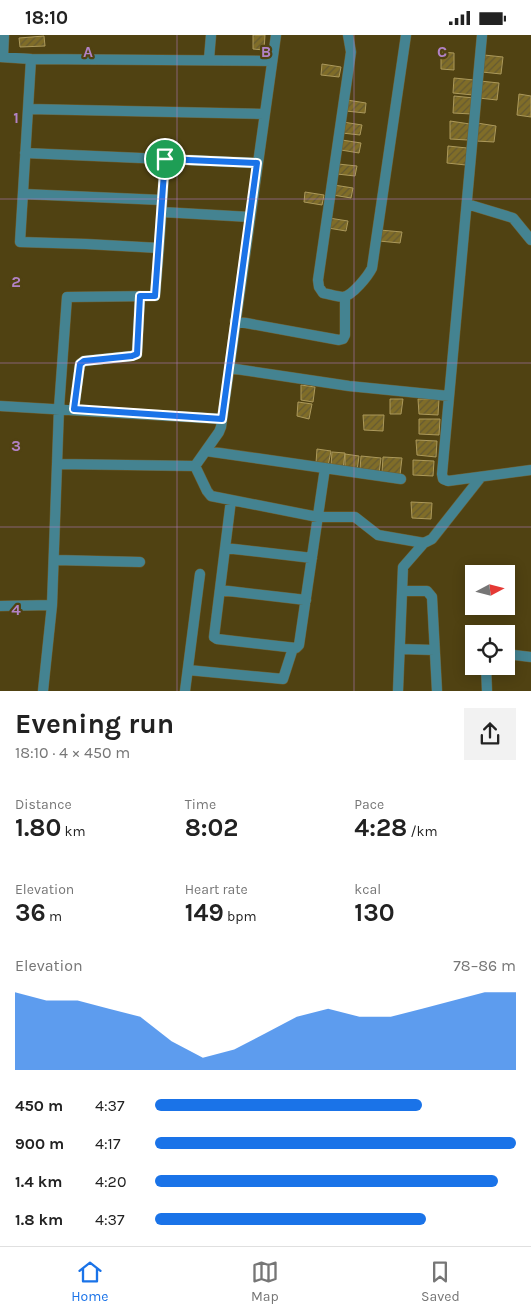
<!DOCTYPE html>
<meta charset="utf-8">
<style>
:root{--surface:#fff;--page:#f2f2f2;--text:#222;--muted:#767676;--line:#e0e0e0;--accent:#1a73e8}
body{margin:0;font-family:Karla,sans-serif;background:var(--page);color:var(--text);height:100vh;display:flex;flex-direction:column;font-size:19px;white-space:nowrap}
*{box-sizing:border-box;margin:0}
p{font-size:16px;color:var(--muted)}
.icon{flex:none;width:28px;height:28px;fill:none;stroke:currentColor;stroke-width:2;stroke-linecap:round;stroke-linejoin:round}
.map{position:relative;height:656px;overflow:hidden}
.side{display:flex;flex-direction:column;background:var(--surface);flex:1}
.side>*{flex:none}
.needle{width:32px;rotate:83deg}
.tools{position:absolute;left:465px;top:530px;display:grid;gap:10px}
.tools a{display:grid;place-items:center;width:50px;height:50px;border-radius:0px;background:var(--surface);box-shadow:0 2px 12px #0003;font-size:25px}
.pin{position:absolute;display:grid;place-items:center;width:42px;height:42px;color:#fff;margin:-21px;border:2px solid #fff;border-radius:50%;box-shadow:0 1px 5px #0007}
.round{display:grid;place-items:center;flex:none;width:52px;height:52px;border-radius:0px;background:var(--page)}
.headline{display:flex;align-items:center;justify-content:space-between;height:85px;padding:0 15px}
h1{font-size:28px;font-weight:700;line-height:38px}
.stats{display:grid;grid-template-columns:repeat(3,1fr);gap:8px;height:85px;padding:5px 15px}
.stats div{display:grid;align-content:center}
.stats b{font-size:25px;font-weight:700}
.stats small{font-size:14px;font-weight:400}
.stats p{font-size:14px}
.chart{height:140px;padding:10px 15px}
.chart p{display:flex;justify-content:space-between}
.chart svg{width:100%;height:90px;margin-top:5px;fill:var(--accent);opacity:.7}
ul{padding:0 15px;list-style:none;font-size:16px}
li{display:grid;grid-template-columns:80px 60px 1fr;align-items:center;height:38px}
li i{height:12px;border-radius:6px;background:var(--accent)}
.status{display:flex;justify-content:space-between;align-items:center;height:35px;padding:0 25px;background:var(--surface);direction:ltr}
.status svg{height:14px;fill:currentColor}
.dock{display:flex;justify-content:space-around;align-items:center;height:70px;border-top:1px solid var(--line);background:var(--surface);font-size:14px;color:var(--muted)}
.dock a{display:grid;justify-items:center;gap:2px}
.dock .active{color:var(--accent)}
.map>svg:first-child{display:block}
.building{fill:url(#building-hatch);stroke:#ac995b}
.lines{fill:none;stroke-linecap:round;stroke-linejoin:round}
.minor-casing{stroke:#6e6033;stroke-width:11}
.minor{stroke:#448391;stroke-width:10}
.route-casing{stroke:#fff;stroke-width:10}
.route{stroke:#1a73e8;stroke-width:6}
.grid{fill:none;stroke:#b282c5;stroke-width:1;stroke-opacity:0.55}
.grid-label{font-size:16px;text-anchor:middle;font-weight:bold;fill:#b282c5;stroke:#504212;stroke-width:4.5;stroke-linejoin:round;paint-order:stroke}
</style>
<div class="status"><b>18:10</b><svg viewBox="0 0 49 12"><path d="M0 12V9h3v3zM5 12V6h3v6zM10 12V3h3v9zM15 12V0h3v12zM26 1h20v11H26zM47 4h2v5h-2z"/></svg></div>
<div class="map">
<svg width="531" height="656" viewBox="0 0 531 656">
<defs>
<pattern id="building-hatch" width="6" height="6" patternUnits="userSpaceOnUse" patternTransform="scale(1.25)"><rect width="6" height="6" fill="#806d28"/><path d="M-1 1l2-2M0 6l6-6M5 7l2-2" fill="none" stroke="#655a32"/></pattern>
</defs>
<rect width="100%" height="100%" fill="#504212"/>
<path class="building" d="M253,0H265L264,15L253,14Z
M44,1L45,11L20,12L19,3Z
M441,17L454,18V35L441,34Z
M484,20L503,22L501,39L482,37Z
M322,29L341,32L339,42L321,40Z
M454,43L474,45L473,60L453,58Z
M480,46L499,48L497,65L479,63Z
M519,59L531,61V82L517,80Z
M454,61L474,63L472,79L453,78Z
M347,65L366,68L365,78L346,76Z
M450,86L470,89L468,105L450,104Z
M343,87L362,90L360,100L342,98Z
M477,88L496,91L494,107L476,106Z
M342,105L361,108L359,118L341,115Z
M448,111L467,113L466,130L447,128Z
M338,129L357,131L355,141L337,139Z
M334,150L353,153L351,163L333,160Z
M305,157L324,160L322,170L304,167Z
M329,183L348,186L346,196L328,193Z
M380,195L402,197L400,208L379,206Z
M301,350L315,352L313,367L301,365Z
M390,364H403L401,379H390Z
M418,364H439L438,380L419,379Z
M298,367L312,369L309,384L297,381Z
M363,380H384L383,396L364,395Z
M419,384H440L439,400L419,399Z
M416,405L437,406L436,422L417,420Z
M317,414L331,416L328,431L316,428Z
M332,417L345,418L343,434L331,431Z
M345,419L359,421L357,436L345,433Z
M361,421L381,423L379,439L360,435Z
M383,422L402,423L400,440L382,438Z
M413,425L434,426L433,441L413,440Z
M411,467L432,468L431,484L412,483Z"/>
<g class="lines">
<defs>
<path id="minor" d="M348,0L351,17L318,245L319,252L323,258C329,259 337,262 343,262C352,261 368,241 372,233L406,0
M482,0L442,439L443,444L448,446L531,435
M0,22L31,24L20,207L86,209L159,213L155,261L67,262L59,373L52,570L0,571
M3,22L4,0
M31,24L272,26
M209,24L211,0
M28,74L264,79
M25,118L257,128
M23,159L162,165
M467,169L513,183L531,205
M162,177L250,182
M159,213L165,124
M235,286L339,305L343,304L345,300V262
M229,333L349,351L449,361
M0,371L222,384
M74,374L80,329L84,326L132,321L137,319L140,261
M206,416L401,444
M58,429L195,431L219,397L221,392L276,0
M195,431L207,456L211,461L318,482H355L378,500L424,508L432,504L481,442
M231,465L214,602L217,604L296,613L299,610L325,433
M225,513L312,523
M55,525L140,527
M220,555L306,565
M402,556H427L432,562L437,656
M400,614L434,615
M506,619L531,622
M486,631L487,656
M188,635L283,644L293,613
M43,656L52,570
M185,656L200,539
M398,656L403,532L424,508"/>
</defs>
<use href="#minor" class="minor-casing"/>
<use href="#minor" class="minor"/>
</g>
<g class="lines">
<defs>
<path id="route" d="M165,124L257,128L222,384L74,374L80,329L84,326L132,321L137,319L140,261H155Z"/>
</defs>
<use href="#route" class="route-casing"/>
<use href="#route" class="route"/>
</g>
<path class="grid" d="M177,0V656M354,0V656M0,164H531M0,328H531M0,492H531"/>
<g class="grid-label">
<text x="88" y="22">A</text>
<text x="266" y="22">B</text>
<text x="442" y="22">C</text>
<text x="16" y="88">1</text>
<text x="16" y="252">2</text>
<text x="16" y="416">3</text>
<text x="16" y="580">4</text>
</g>
</svg>
<div class="tools">
<a><svg class="needle" viewBox="-14 -14 28 28"><path d="M0-13l5 13h-10z" fill="#e53935"/><path d="M0 13l5-13h-10z" fill="#767676"/></svg></a>
<a><svg class="icon" aria-label="locate" viewBox="0 0 24 24"><circle cx="12" cy="12" r="6"/><path d="M12 2v4M12 18v4M2 12h4M18 12h4"/></svg></a>
</div>
<div class="pin" style="left:165px;top:124px;background:#1e9e55"><svg class="icon" aria-label="arrive" viewBox="0 0 24 24"><path d="M6 21V4h12l-3 4 3 4H6"/></svg></div>
</div>
<section class="side">
<div class="headline"><div><h1>Evening run</h1><p>18:10 · 4 × 450 m</p></div><a class="round"><svg class="icon" aria-label="share" viewBox="0 0 24 24"><path d="M12 15V3M7 8l5-5 5 5M5 13v7h14v-7"/></svg></a></div>
<div class="stats">
<div><p>Distance</p><b>1.80<small> km</small></b></div>
<div><p>Time</p><b>8:02</b></div>
<div><p>Pace</p><b>4:28<small> /km</small></b></div>
</div>
<div class="stats">
<div><p>Elevation</p><b>36<small> m</small></b></div>
<div><p>Heart rate</p><b>149<small> bpm</small></b></div>
<div><p>kcal</p><b>130</b></div>
</div>
<div class="chart"><p><span>Elevation</span>78–86 m</p>
<svg viewBox="0 0 160 44" preserveAspectRatio="none"><path d="M0 44V6L10 10L20 10L30 14L40 18L50 30L60 38L70 34L80 26L90 18L100 14L110 18L120 18L130 14L140 10L150 6L160 6V44z"/></svg>
</div>
<ul>
<li><b>450 m</b>4:37<i style="width:74%"></i></li>
<li><b>900 m</b>4:17<i style="width:100%"></i></li>
<li><b>1.4 km</b>4:20<i style="width:95%"></i></li>
<li><b>1.8 km</b>4:37<i style="width:75%"></i></li>
</ul>
</section>
<nav class="dock">
<a class="active"><svg class="icon" aria-label="home" viewBox="0 0 24 24"><path d="M3 11l9-7 9 7M6 9v11h12V9"/></svg>Home</a>
<a><svg class="icon" aria-label="map" viewBox="0 0 24 24"><path d="M3 6l6-2 6 2 6-2v14l-6 2-6-2-6 2zM9 4v14M15 6v14"/></svg>Map</a>
<a><svg class="icon" aria-label="saved" viewBox="0 0 24 24"><path d="M7 4h10v16l-5-4-5 4z"/></svg>Saved</a>
</nav>
